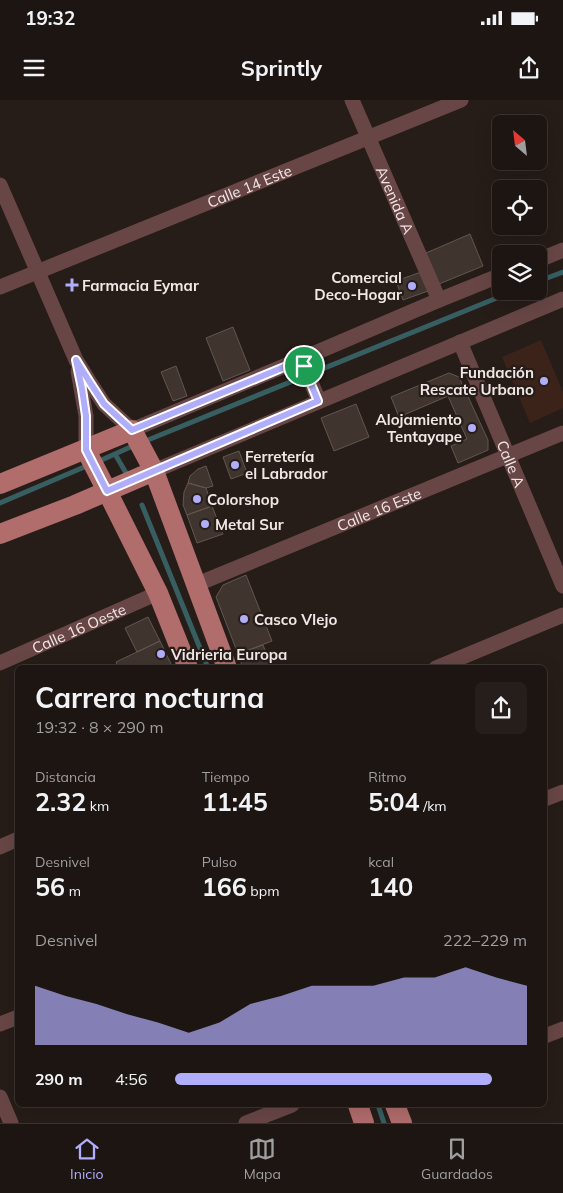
<!DOCTYPE html>
<html lang="es">
<meta charset="utf-8">
<style>
:root{--surface:#1c1512;--page:#251e1b;--text:#f1f3f6;--muted:#a09f9f;--line:#3a3432;--accent:#b0aefa}
body{margin:0;font-family:Mulish,sans-serif;background:var(--page);color:var(--text);height:100vh;display:flex;flex-direction:column;font-size:19px;white-space:nowrap}
*{box-sizing:border-box;margin:0}
p{font-size:16px;color:var(--muted)}
.icon{flex:none;width:28px;height:28px;fill:none;stroke:currentColor;stroke-width:2;stroke-linecap:round;stroke-linejoin:round}
.map{position:relative;flex:1;overflow:hidden}
.details{position:absolute;left:15px;top:565px;width:532px;height:442px;display:flex;flex-direction:column;background:var(--surface);border-radius:8px;box-shadow:0 5px 20px #0002,0 0 0 1px var(--line)}
.details>*{flex:none}
.needle{width:32px;rotate:332deg}
.tools{position:absolute;left:492px;top:15px;display:grid;gap:10px}
.tools a{display:grid;place-items:center;width:55px;height:55px;border-radius:8px;background:var(--surface);box-shadow:0 5px 20px #0002,0 0 0 1px var(--line);font-size:25px}
.pin{position:absolute;display:grid;place-items:center;width:42px;height:42px;color:#fff;margin:-21px;border:2px solid #fff;border-radius:50%;box-shadow:0 1px 5px #0007}
.round{display:grid;place-items:center;flex:none;width:52px;height:52px;border-radius:8px;background:var(--page)}
.summary{display:flex;align-items:center;justify-content:space-between;height:85px;padding:0 20px}
h1{font-size:28px;font-weight:700;line-height:38px}
.stats{display:grid;grid-template-columns:repeat(3,1fr);gap:8px;height:85px;padding:5px 20px}
.stats div{display:grid;align-content:center}
.stats b{font-size:25px;font-weight:700}
.stats small{font-size:14px;font-weight:400}
.stats p{font-size:14px}
.chart{height:140px;padding:10px 20px}
.chart p{display:flex;justify-content:space-between}
.chart svg{width:100%;height:90px;margin-top:5px;fill:var(--accent);opacity:.7}
ul{padding:0 20px;list-style:none;font-size:16px}
li{display:grid;grid-template-columns:80px 60px 1fr;align-items:center;height:38px}
li i{height:12px;border-radius:6px;background:var(--accent)}
.status{display:flex;justify-content:space-between;align-items:center;height:35px;padding:0 25px;background:var(--surface);direction:ltr}
.status svg{height:14px;fill:currentColor}
header{display:flex;justify-content:space-between;align-items:center;height:65px;padding:0 20px;background:var(--surface);font-size:22px;font-weight:700}
.tabs{display:flex;justify-content:space-around;align-items:center;height:70px;border-top:1px solid var(--line);background:var(--surface);font-size:14px;color:var(--muted)}
.tabs a{display:grid;justify-items:center;gap:2px}
.tabs .current{color:var(--accent)}
.map>svg:first-child{display:block}
.green{fill:#3b231a}
.lines{fill:none;stroke-linecap:round;stroke-linejoin:round}
.stream{stroke:#375f62;stroke-width:5}
.building{fill:#3f342e;stroke:#625750}
.minor{stroke:#684646;stroke-width:15}
.major{stroke:#b16c6c;stroke-width:20}
.route-casing{stroke:#fff;stroke-width:10}
.route{stroke:#b0aefa;stroke-width:6}
.poi-dot{fill:#b0aefa;stroke:#261c18;stroke-width:2}
.labels{text-anchor:middle;dominant-baseline:central;stroke-width:4.5;stroke-linejoin:round;paint-order:stroke}
.street-label{font-size:15px;fill:#f0e8e6;stroke:#261c18}
.poi-label{font-size:15px;font-weight:bold;fill:#f0e8e6;stroke:#261c18;text-anchor:start}
</style>
<div class="status"><b>19:32</b><svg viewBox="0 0 49 12"><path d="M0 12V9h3v3zM5 12V6h3v6zM10 12V3h3v9zM15 12V0h3v12zM26 1h20v11H26zM47 4h2v5h-2z"/></svg></div>
<header><svg class="icon" aria-label="menu" viewBox="0 0 24 24"><path d="M4 6h16M4 12h16M4 18h16"/></svg>Sprintly<svg class="icon" aria-label="share" viewBox="0 0 24 24"><path d="M12 15V3M7 8l5-5 5 5M5 13v7h14v-7"/></svg></header>
<div class="map">
<svg width="563" height="1023" viewBox="0 0 563 1023">
<rect width="100%" height="100%" fill="#261c18"/>
<path class="green" d="M541,240L563,292V308L530,323L502,257Z"/>
<g class="lines">
<path class="stream" d="M539,181L563,172
M143,342L514,191
M115,354L126,373
M97,362L135,345
M0,403L89,365
M142,405L208,568
M378,1005L384,1023"/>
</g>
<path class="building" d="M470,134L483,166L439,184L426,153Z
M421,172L428,191L403,200L396,181Z
M233,227L250,270L223,281L206,238Z
M176,266L187,296L173,301L161,272Z
M449,273L459,277L488,340V350L458,363L451,346L467,339L448,296L399,317L391,297Z
M356,304L369,337L334,351L321,318Z
M239,351L247,373L231,379L223,357Z
M206,366L213,386L206,388L188,383L190,376L198,369Z
M188,383L206,388L212,406L187,415L183,405L184,392Z
M212,406L223,434L197,443L187,415Z
M246,475L272,541L238,554L216,497L223,485Z
M148,517L160,541L137,552L125,528Z
M160,541L171,564L163,568H118L116,562Z
M263,545L272,568H243L238,554Z"/>
<g class="lines">
<g class="minor">
<path id="s1" d="M352,0L439,200"/>
<path d="M0,85L76,260L89,281L104,304L132,330L301,259L439,200L501,175"/>
<path d="M539,160L563,150"/>
<path id="s2" d="M0,187L461,0"/>
<path id="s3" d="M460,242L563,486"/>
<path d="M301,259L319,301"/>
<path d="M78,271L86,316V350"/>
<path d="M154,371L563,199"/>
<path id="s4" d="M195,485L563,333"/>
<path id="s5" d="M0,563L158,493"/>
<path d="M436,568L563,515"/>
<path d="M545,699L563,692"/>
<path d="M0,747L18,739"/>
<path d="M0,924L18,917"/>
<path d="M545,936L563,929"/>
<path d="M0,997L11,1023"/>
<path d="M246,1023L292,1005"/>
</g>
<path class="major" d="M86,350L107,391L158,493L188,568
M0,384L132,330L154,371L227,568
M0,434L75,405L154,371
M358,1005L364,1023
M395,1005L402,1023"/>
</g>
<g class="lines">
<defs>
<path id="route" d="M76,260L89,281L104,304L132,330L301,260L318,301L107,391L86,350V316L82,289Z"/>
</defs>
<use href="#route" class="route-casing"/>
<use href="#route" class="route"/>
</g>
<g class="poi-dot">
<path d="M69.5 177.5h5v5h5v5h-5v5h-5v-5h-5v-5h5z"/>
<circle cx="412" cy="186" r="5"/>
<circle cx="544" cy="281" r="5"/>
<circle cx="472" cy="328" r="5"/>
<circle cx="235" cy="365" r="5"/>
<circle cx="197" cy="399" r="5"/>
<circle cx="205" cy="424" r="5"/>
<circle cx="244" cy="519" r="5"/>
<circle cx="161" cy="554" r="5"/>
</g>
<g class="labels">
<g class="street-label">
<text stroke="none"><textPath href="#s2" startOffset="269">Calle 14 Este</textPath></text>
<text stroke="none"><textPath href="#s1" startOffset="109">Avenida A</textPath></text>
<text stroke="none"><textPath href="#s3" startOffset="132">Calle A</textPath></text>
<text stroke="none"><textPath href="#s4" startOffset="199">Calle 16 Este</textPath></text>
<text stroke="none"><textPath href="#s5" startOffset="86">Calle 16 Oeste</textPath></text>
</g>
<g class="poi-label">
<text x="402" y="177" text-anchor="end">Comercial<tspan x="402" dy="17">Deco-Hogar</tspan></text>
<text x="82" y="185">Farmacia Eymar</text>
<text x="534" y="272" text-anchor="end">Fundación<tspan x="534" dy="17">Rescate Urbano</tspan></text>
<text x="462" y="319" text-anchor="end">Alojamiento<tspan x="462" dy="17">Tentayape</tspan></text>
<text x="245" y="356">Ferretería<tspan x="245" dy="17">el Labrador</tspan></text>
<text x="207" y="399">Colorshop</text>
<text x="215" y="424">Metal Sur</text>
<text x="254" y="519">Casco VIejo</text>
<text x="171" y="554">Vidrieria Europa</text>
</g>
</g>
</svg>
<div class="tools">
<a><svg class="needle" viewBox="-14 -14 28 28"><path d="M0-13l5 13h-10z" fill="#e53935"/><path d="M0 13l5-13h-10z" fill="#a09f9f"/></svg></a>
<a><svg class="icon" aria-label="locate" viewBox="0 0 24 24"><circle cx="12" cy="12" r="6"/><path d="M12 2v4M12 18v4M2 12h4M18 12h4"/></svg></a>
<a><svg class="icon" aria-label="layers" viewBox="0 0 24 24"><path d="M12 4l9 5-9 5-9-5zM3 14l9 5 9-5"/></svg></a>
</div>
<div class="pin" style="left:304px;top:266px;background:#1e9e55"><svg class="icon" aria-label="arrive" viewBox="0 0 24 24"><path d="M6 21V4h12l-3 4 3 4H6"/></svg></div>
<section class="details">
<div class="summary"><div><h1>Carrera nocturna</h1><p>19:32 · 8 × 290 m</p></div><a class="round"><svg class="icon" aria-label="share" viewBox="0 0 24 24"><path d="M12 15V3M7 8l5-5 5 5M5 13v7h14v-7"/></svg></a></div>
<div class="stats">
<div><p>Distancia</p><b>2.32<small> km</small></b></div>
<div><p>Tiempo</p><b>11:45</b></div>
<div><p>Ritmo</p><b>5:04<small> /km</small></b></div>
</div>
<div class="stats">
<div><p>Desnivel</p><b>56<small> m</small></b></div>
<div><p>Pulso</p><b>166<small> bpm</small></b></div>
<div><p>kcal</p><b>140</b></div>
</div>
<div class="chart"><p><span>Desnivel</span>222–229 m</p>
<svg viewBox="0 0 160 44" preserveAspectRatio="none"><path d="M0 44V15L10 20L20 24L30 29L40 33L50 38L60 33L70 24L80 20L90 15L100 15L110 15L120 11L130 11L140 6L150 11L160 15V44z"/></svg>
</div>
<ul>
<li><b>290 m</b>4:56<i style="width:90%"></i></li>
</ul>
</section>
</div>
<nav class="tabs">
<a class="current"><svg class="icon" aria-label="home" viewBox="0 0 24 24"><path d="M3 11l9-7 9 7M6 9v11h12V9"/></svg>Inicio</a>
<a><svg class="icon" aria-label="map" viewBox="0 0 24 24"><path d="M3 6l6-2 6 2 6-2v14l-6 2-6-2-6 2zM9 4v14M15 6v14"/></svg>Mapa</a>
<a><svg class="icon" aria-label="saved" viewBox="0 0 24 24"><path d="M7 4h10v16l-5-4-5 4z"/></svg>Guardados</a>
</nav>
